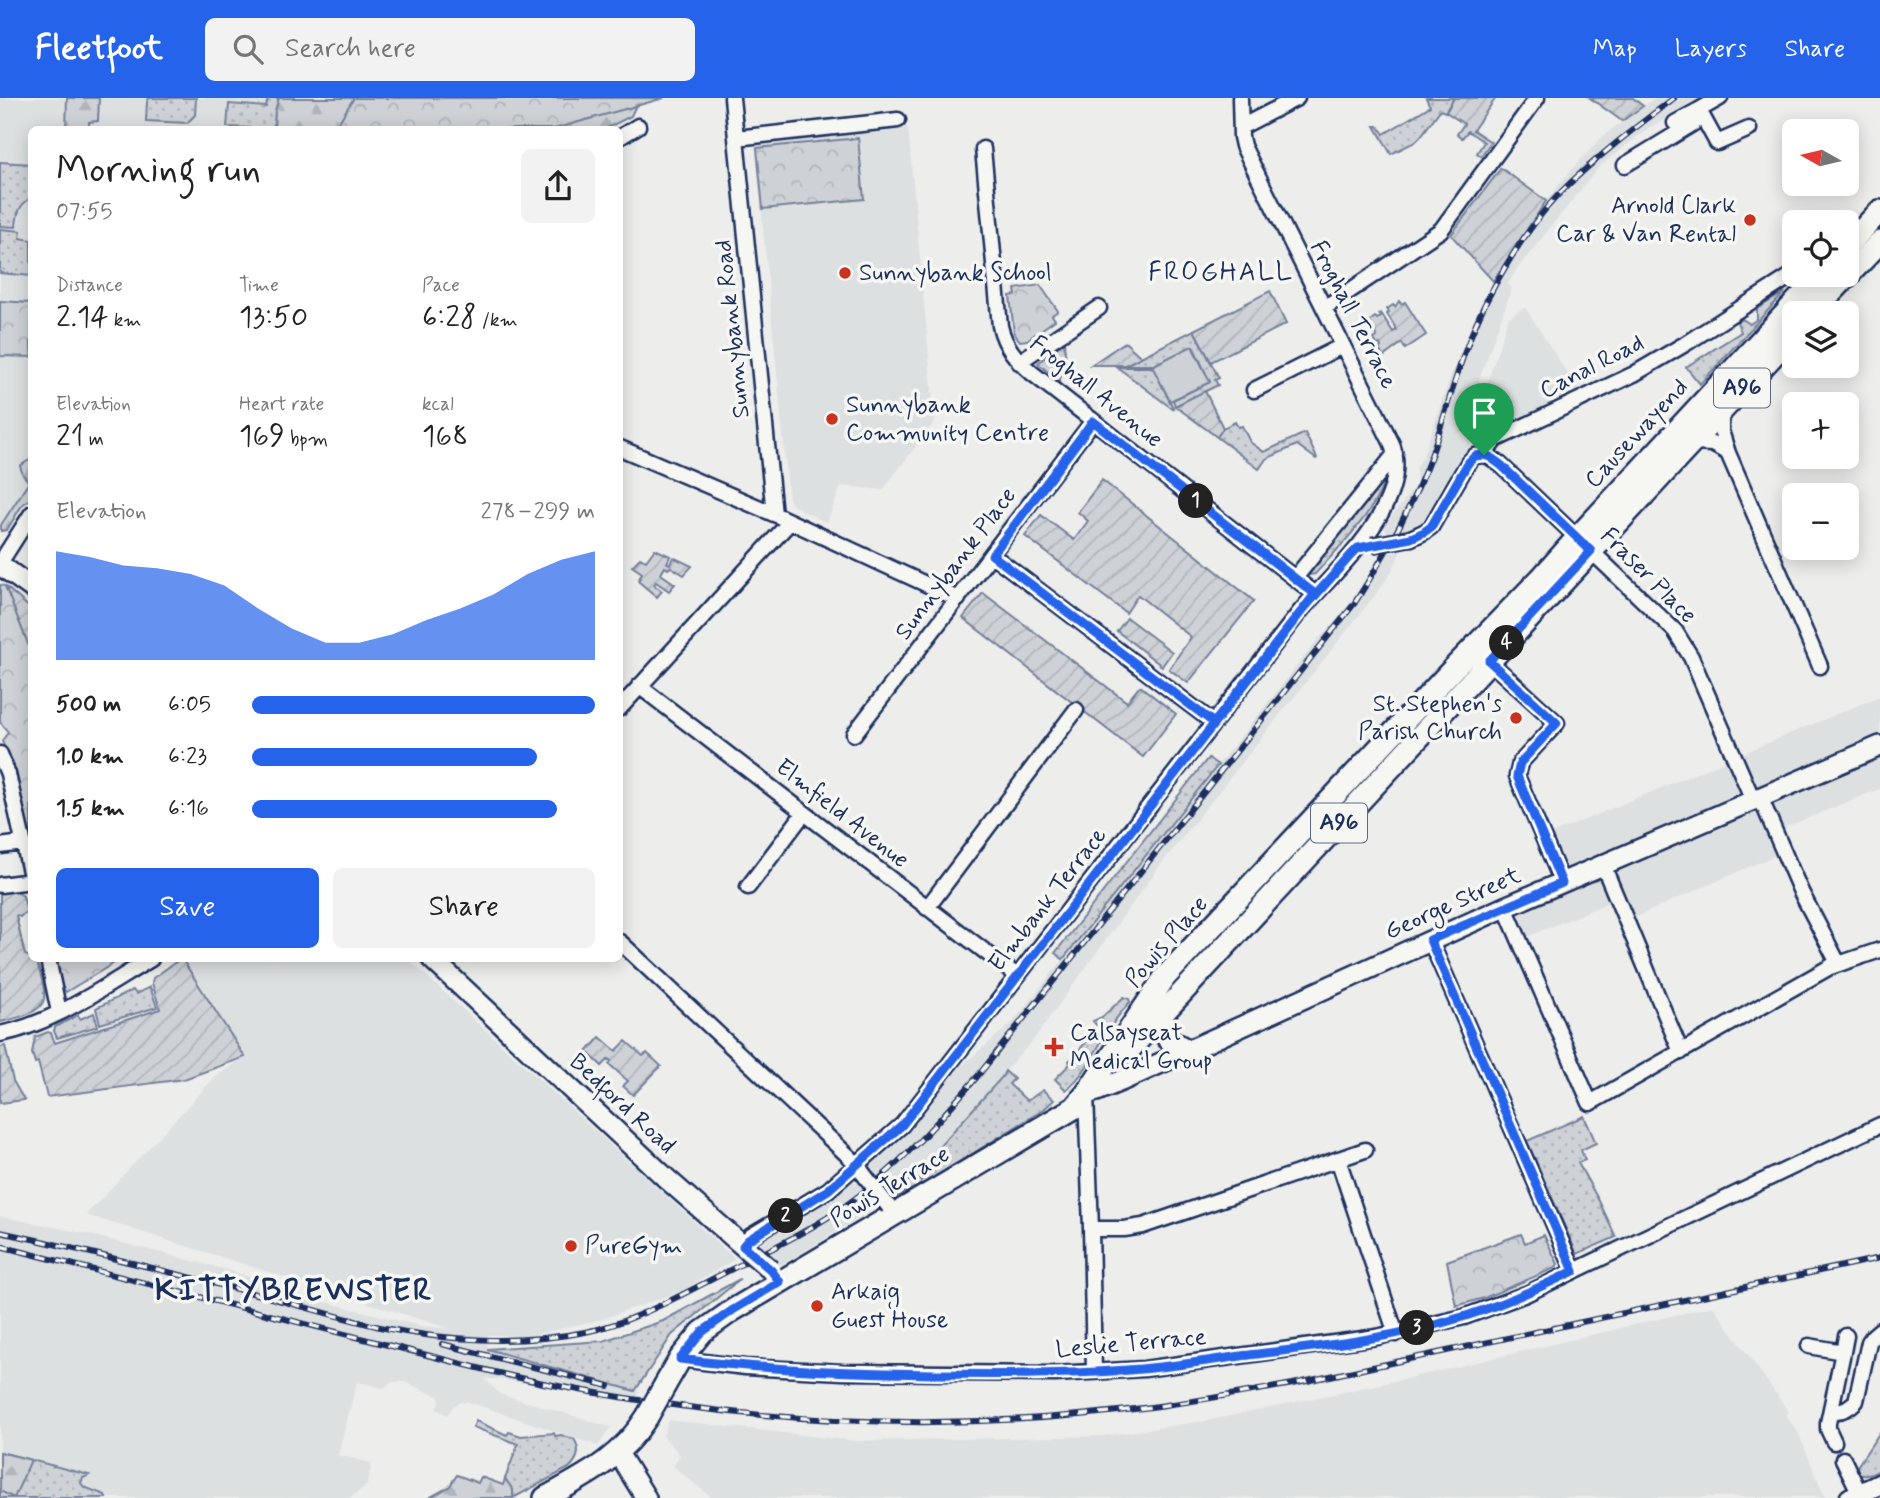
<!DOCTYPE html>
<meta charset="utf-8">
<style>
:root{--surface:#fff;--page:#f2f2f2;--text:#222;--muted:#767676;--accent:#2563eb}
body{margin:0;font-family:Mynerve,sans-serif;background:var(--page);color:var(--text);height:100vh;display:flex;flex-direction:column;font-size:26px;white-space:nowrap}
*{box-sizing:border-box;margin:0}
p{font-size:23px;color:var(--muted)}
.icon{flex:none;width:38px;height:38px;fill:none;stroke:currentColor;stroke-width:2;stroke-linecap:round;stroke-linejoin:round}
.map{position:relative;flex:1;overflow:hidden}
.side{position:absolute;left:28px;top:28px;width:595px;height:836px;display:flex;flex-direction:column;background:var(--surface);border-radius:10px;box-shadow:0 4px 18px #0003}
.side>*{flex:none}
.needle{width:46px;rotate:278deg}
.controls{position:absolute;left:1782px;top:21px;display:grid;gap:14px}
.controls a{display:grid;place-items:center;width:77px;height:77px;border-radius:10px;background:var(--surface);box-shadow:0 4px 18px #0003;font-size:35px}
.pin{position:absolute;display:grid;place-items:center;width:60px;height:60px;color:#fff;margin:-72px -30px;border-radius:50% 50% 50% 0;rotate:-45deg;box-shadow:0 0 7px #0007}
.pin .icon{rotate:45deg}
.km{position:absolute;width:35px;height:35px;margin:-18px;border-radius:50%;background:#222;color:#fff;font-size:19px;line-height:35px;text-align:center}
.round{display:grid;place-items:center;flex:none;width:74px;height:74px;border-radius:10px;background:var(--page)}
.overview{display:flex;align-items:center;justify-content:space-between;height:119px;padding:0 28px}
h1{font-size:38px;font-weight:600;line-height:52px}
.figures{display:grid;grid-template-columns:repeat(3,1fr);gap:10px;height:119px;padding:7px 28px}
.figures div{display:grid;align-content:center}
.figures b{font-size:30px;font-weight:600}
.figures small{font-size:19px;font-weight:400}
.figures p{font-size:19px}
.chart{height:196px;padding:14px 28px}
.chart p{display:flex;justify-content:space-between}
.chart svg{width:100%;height:126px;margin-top:7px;fill:var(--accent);opacity:.7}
.action{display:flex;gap:14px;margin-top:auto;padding:14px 28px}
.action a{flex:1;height:80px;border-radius:10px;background:var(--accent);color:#fff;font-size:28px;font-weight:600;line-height:80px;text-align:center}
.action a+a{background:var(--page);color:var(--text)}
ul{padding:0 28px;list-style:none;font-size:23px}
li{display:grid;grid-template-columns:112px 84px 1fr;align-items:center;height:52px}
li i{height:18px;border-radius:9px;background:var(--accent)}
header{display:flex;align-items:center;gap:42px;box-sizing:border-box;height:98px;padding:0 35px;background:var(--accent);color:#fff}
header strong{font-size:33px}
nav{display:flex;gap:38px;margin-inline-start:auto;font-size:24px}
.search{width:490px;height:63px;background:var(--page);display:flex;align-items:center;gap:18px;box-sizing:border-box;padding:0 24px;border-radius:10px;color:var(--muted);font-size:26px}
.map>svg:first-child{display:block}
.built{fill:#dde0e1}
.grass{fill:url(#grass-dots);stroke:#74809a;stroke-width:2}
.forest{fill:url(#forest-firs);stroke:#74809a;stroke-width:2}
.park{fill:url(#park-crowns);stroke:#74809a;stroke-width:2}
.garden{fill:url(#garden-furrows);stroke:#74809a;stroke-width:2}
.pitch{fill:#ced2d7;stroke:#74809a;stroke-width:2}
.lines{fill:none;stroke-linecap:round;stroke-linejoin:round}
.street-casing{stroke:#1b2f5e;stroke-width:19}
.secondary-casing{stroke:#1b2f5e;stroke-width:24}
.primary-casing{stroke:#1b2f5e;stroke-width:26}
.street{stroke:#f6f6f2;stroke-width:14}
.secondary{stroke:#f6f6f2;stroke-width:19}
.primary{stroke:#f6f6f2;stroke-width:21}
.rail-casing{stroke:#1b2f5e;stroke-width:6}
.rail{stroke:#f6f6f2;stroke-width:3.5;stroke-dasharray:10;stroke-linecap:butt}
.street-bridge-casing{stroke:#1b2f5e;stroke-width:19;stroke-linecap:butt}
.secondary-bridge-casing{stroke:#1b2f5e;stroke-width:24;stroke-linecap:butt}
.primary-bridge-casing{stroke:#1b2f5e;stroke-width:26;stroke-linecap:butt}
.street-bridge{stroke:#f6f6f2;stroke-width:14}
.secondary-bridge{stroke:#f6f6f2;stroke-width:19}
.primary-bridge{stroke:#f6f6f2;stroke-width:21}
.route-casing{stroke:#fff;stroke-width:14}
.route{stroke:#2563eb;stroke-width:9}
.poi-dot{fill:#c8321e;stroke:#f6f6f2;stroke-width:2.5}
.labels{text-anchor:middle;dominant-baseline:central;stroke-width:7;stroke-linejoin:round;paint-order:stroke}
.shield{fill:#f6f6f2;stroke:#5d6b8a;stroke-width:2}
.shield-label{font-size:23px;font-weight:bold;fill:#1b2f5e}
.poi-label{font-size:24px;fill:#1b2f5e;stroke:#f6f6f2;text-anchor:start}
.street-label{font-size:24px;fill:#1b2f5e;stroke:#f6f6f2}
.neighbourhood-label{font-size:26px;letter-spacing:2px;fill:#1b2f5e;stroke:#f6f6f2}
.district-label{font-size:32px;font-weight:bold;letter-spacing:2px;fill:#1b2f5e;stroke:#f6f6f2}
</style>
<header>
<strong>Fleetfoot</strong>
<div class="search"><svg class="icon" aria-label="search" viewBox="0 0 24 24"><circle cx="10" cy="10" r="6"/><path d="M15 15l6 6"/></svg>Search here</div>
<nav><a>Map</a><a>Layers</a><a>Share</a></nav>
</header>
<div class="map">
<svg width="1880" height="1400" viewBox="0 0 1880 1400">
<defs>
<pattern id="grass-dots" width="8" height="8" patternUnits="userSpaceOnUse" patternTransform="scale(1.75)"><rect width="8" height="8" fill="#ced2d7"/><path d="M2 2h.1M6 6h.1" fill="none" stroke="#b0b5bb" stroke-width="1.8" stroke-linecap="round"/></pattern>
<pattern id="forest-firs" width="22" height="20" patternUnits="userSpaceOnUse" patternTransform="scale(1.75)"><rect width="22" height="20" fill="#ced2d7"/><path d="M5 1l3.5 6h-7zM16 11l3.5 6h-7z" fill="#b0b5bb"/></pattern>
<pattern id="park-crowns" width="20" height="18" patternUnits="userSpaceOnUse" patternTransform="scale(1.75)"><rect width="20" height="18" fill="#ced2d7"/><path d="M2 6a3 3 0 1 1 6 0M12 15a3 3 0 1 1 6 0" fill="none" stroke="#b0b5bb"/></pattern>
<pattern id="garden-furrows" width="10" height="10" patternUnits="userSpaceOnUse" patternTransform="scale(1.75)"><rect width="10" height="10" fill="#ced2d7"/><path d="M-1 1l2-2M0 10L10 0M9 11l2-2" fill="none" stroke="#b0b5bb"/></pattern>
</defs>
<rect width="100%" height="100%" fill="#edeeec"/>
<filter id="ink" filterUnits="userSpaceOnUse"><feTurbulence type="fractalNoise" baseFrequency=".0143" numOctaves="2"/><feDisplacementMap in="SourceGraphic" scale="14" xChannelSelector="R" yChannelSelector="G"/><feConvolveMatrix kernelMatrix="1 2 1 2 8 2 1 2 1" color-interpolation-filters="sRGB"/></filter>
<g filter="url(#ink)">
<path class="built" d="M0,0H354L335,30L322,31L32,32L31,389L0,433Z
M1656,0H1701L1667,21L1650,29L1600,68L1517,171L1508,186L1512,190L1461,332L1465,335L1477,307L1480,308L1508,220L1525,209L1578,292L1473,343L1423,424L1413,430L1391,436L1387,434L1384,429L1417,385L1416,371L1423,358L1452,274L1493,183L1546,103L1570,73L1600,41L1628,18Z
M908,29L935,323L883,392L841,388L827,425L792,407L789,401L755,47Z
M1401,453L1392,473L1380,491L1159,769L1031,945L1005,973L1002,979L938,1050L920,1076L912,1079L894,1098L886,1092L867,1073L873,1064L903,1039L960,969L1012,925L1319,540L1335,526L1366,483L1381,457Z
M1880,598V691L1768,736L1776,757L1627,823L1617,801L1520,842L1505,809L1561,784L1546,738Z
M182,861H408L735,1161L682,1193L602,1221L530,1238L488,1237L487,1252L639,1293L637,1304L498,1281H485L500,1296L611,1329L598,1348L466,1303L465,1305L461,1304L453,1308L448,1317L436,1311L440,1303L438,1298L404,1284H393L383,1290L357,1284L338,1357L372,1365L367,1387L350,1400H2L0,1398V1118L88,1136L232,1173L311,1200L361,1213L421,1228L451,1231L86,1117L215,979L244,959Z
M853,1083L863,1085L878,1101L879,1108L782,1167L777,1166L759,1150L760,1145L768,1138Z
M1713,1208L1789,1314L1786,1317L1798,1334L1825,1399L712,1400L673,1368L680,1357L663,1338L669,1322L857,1343L1102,1338L1205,1323L1409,1280Z"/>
<path class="grass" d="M149,0H196L195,17L187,25L146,23L147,4Z
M268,0H279L275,13L274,31L227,29L229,6L266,9Z
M1426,0H1454L1445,14L1440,12L1421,38L1415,44L1391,56L1375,28H1378L1384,36L1430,8Z
M0,64L31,66V100C19,107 17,115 16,129L0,128Z
M0,131L21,133L20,140L31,142V178L0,175Z
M1785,194L1700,286L1686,269L1741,234L1737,224L1742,221L1750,226L1757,221V211Z
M1194,232L1219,280L1215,282L1218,287L1175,308L1173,302L1210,284L1193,248L1154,267H1125Z
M1064,244L1066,264L1059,284L1038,265Z
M1117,269H1153L1174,312Z
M1235,324L1238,329L1242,328L1250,344L1264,354L1305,335L1317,360L1316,361L1297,347L1266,361L1259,371L1217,339L1223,330Z
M1385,379C1380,409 1336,453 1315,476L1309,477V474L1319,460Z
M1208,660L1218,667L1063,861L1055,855Z
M150,889L157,909L100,926L96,910L133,892L136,896Z
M1124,899L1129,901L1130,904C1118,917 1108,932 1100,946C1090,963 1081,980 1066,992L1055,981L1070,966L1069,963L1099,930L1093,923L1102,919Z
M94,915L98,928L57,940L54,933L55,929L78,917L80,921Z
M1005,973L1014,981L1009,986L1027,1003L1043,992L1054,1002L1043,1012L925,1085L897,1098H894L912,1079L921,1083L920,1076L938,1050L1002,979Z
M1584,1018L1596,1045L1581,1052L1585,1062L1578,1065L1599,1103L1616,1139L1577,1156L1527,1043Z
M740,1181L672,1237L635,1293L487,1251L603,1243L663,1223Z
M476,1323L507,1337L509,1334L521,1338L554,1335L555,1338L561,1337L574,1341C581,1352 579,1361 569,1370L513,1400V1392L505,1381L518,1346L473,1329Z
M1880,1334V1372C1872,1376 1867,1379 1858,1376L1856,1370Z
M0,1354L89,1377L83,1380L81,1385L84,1389L105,1397L106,1400H0Z"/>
<path class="forest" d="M67,0H99L98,23L89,24V31H66Z
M279,0H354L345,15V31L274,32L275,13Z
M546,0H658L636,7L631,18L605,31L553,32Z
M31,361V400L22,407L7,432L1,433V427L29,384L23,377L20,368Z
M0,1354L31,1362L14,1400L0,1393Z
M457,1377L478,1385L481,1379L503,1387L505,1381L513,1392V1400H429L449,1389Z"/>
<path class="park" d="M354,0H664L554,31H322L325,26L335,30Z
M858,40L864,101L763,111L757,50Z
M1040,187L1058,213L1052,217L1055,222L1027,242L1020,243L1014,235L1010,198L1016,197L1015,191Z
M0,203L31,205V259L0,258Z
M0,487L5,488L31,553V753L11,666L2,643L8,634L0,624Z
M54,861H118L119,862L66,894L59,884Z
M1521,1136L1525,1145L1544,1137L1558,1166L1555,1170L1484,1200L1456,1208L1447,1163Z"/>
<path class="garden" d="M1454,0H1496L1473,32L1491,44L1481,58L1477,55L1484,44L1468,33L1462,40L1457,36L1464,26L1446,14Z
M1590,0H1633L1643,8L1622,23Z
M1501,70L1546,103L1493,183L1451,137Z
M1270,193L1286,226L1211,264L1194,232Z
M1399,203L1401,206L1405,204L1426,237L1405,251L1402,245L1383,259L1379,251L1381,249L1380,246L1377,247L1374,241L1377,239L1375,234L1362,241L1357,234L1360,232L1358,230L1364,226L1366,229L1371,225L1370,223L1375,219L1377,221L1381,219L1379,216L1381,215L1393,234L1397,232L1387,216L1389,214L1387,211L1393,207L1395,209Z
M1125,244L1141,259L1125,267H1091Z
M1205,293L1223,330L1217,339L1175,308Z
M1102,382L1254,503L1188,585L1169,571L1191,539L1138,497L1126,515L1025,438L1041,417L1074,442L1088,423L1078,414Z
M655,451L670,458L667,465L670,466L673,459L692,468L684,477L671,469L668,471L665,469L661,476L675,486L669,493L656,484L654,487L662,493L657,499L638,483L642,475L632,468L640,460L646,463Z
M5,488L31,511V553Z
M983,495L1127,604L1140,588L1176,616L1143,659L963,520Z
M1127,520L1172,554L1162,568L1117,533Z
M15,793L23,798L27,813L20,819L17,817L16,818L25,857L31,859L32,861H36C39,873 46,889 44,901C41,916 13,921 0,924V795Z
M180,861H182L245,959L184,981L47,999L38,964L35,965L32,955L35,939L48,934L51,935L55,945L160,911L152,885L153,880Z
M600,939L616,953L626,943L643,958L647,955L661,968L633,997L623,988L628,983L609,966L611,963L609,961L602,968L587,954Z
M5,948L13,983L24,1002L0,1005V949Z"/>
<path class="pitch" d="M1192,248L1210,284L1170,303L1152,268Z"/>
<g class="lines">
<defs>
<path id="street" d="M732,0L774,416
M1675,25L1699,12L1717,45L1749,31
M1241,29L1297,0
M620,39L638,28
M736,40L898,22
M983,51L1000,228C1005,249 1016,261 1032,275L1315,496
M1625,67L1694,25L1699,12L1720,0
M1324,210L1441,132L1537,0
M1019,264L1099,210
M1254,292L1342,248
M1721,314V333L1728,355L1820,568
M1692,345L1712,346L1728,355
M620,350L774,416L958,501
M1484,357L1490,359L1501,367L1675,533L1691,559L1753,702
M1411,440L1424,434L1431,429L1468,365L1475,358L1484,357L1495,342L1634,276L1685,246L1794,176
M992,457L1214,625
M0,465L32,415
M1295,480L1395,356
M1489,563L1557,625L1520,665L1517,678L1562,784
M639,588L1017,878
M620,610L790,424
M854,636L1093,323
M0,656L8,676L32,783L0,787
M1760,699L1801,794L1838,865
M0,748L23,745
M1603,767L1681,954
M748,789L804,715
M1505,809L1590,1005L1830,869L1880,852
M927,810L1076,612
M1430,842L1574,1173
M620,844L858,1067L862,1074
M48,861L59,914
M0,936C53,926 105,888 151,861
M1086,996L1091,1131L1094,1274
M1338,1061L1396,1236
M1091,1131H1124L1143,1128L1365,1052
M743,1148L751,1138L828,1092L902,1027L1299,515C1334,473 1413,407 1392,346L1243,48L1241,39L1240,0
M1809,1248L1843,1254L1828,1325V1331L1834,1344
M1843,1254L1846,1238
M680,1261L745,1269L843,1274L1055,1276L1144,1271L1377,1239L1464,1219L1526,1196L1880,1027
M1831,1312C1840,1315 1849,1310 1856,1303L1869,1244L1873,1238L1880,1232
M1843,1361L1860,1396"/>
<path id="secondary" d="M0,467L32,490
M432,861L667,1081L750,1154
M1086,996L1097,993L1121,983L1505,809L1880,648
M618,1355L646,1400
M1850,1400L1880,1386"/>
<path id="primary" d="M1846,149L1880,113
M1812,215L1880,144
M1164,912C1158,936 1167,942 1187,952
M1127,954L1794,235
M665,1287L680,1261L702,1234L733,1212L1074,1010L1086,996L1165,879L1453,571L1543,478L1577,440L1821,177
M545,1400C587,1377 620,1361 647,1319"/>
</defs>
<use href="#street" class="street-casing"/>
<use href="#secondary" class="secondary-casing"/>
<use href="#primary" class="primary-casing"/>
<use href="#street" class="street"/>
<use href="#secondary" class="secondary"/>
<use href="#primary" class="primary"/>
<defs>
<path id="rail" d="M0,1134L37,1142C109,1159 181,1177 252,1195C295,1206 337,1219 380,1229C443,1243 521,1247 585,1234C636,1224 684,1195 730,1172C769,1152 809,1133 845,1108C896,1072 937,1025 977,979L1354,506C1385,458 1412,409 1432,355C1450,303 1462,250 1488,200C1507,164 1531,125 1560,95C1595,60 1635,30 1674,0
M0,1148L466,1267C505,1277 545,1286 585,1293C771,1327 964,1334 1151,1309C1199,1303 1246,1294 1293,1286L1880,1160
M442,1246L609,1288"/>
</defs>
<use href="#rail" class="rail-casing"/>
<use href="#rail" class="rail"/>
<defs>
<path id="street-bridge" d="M1372,447L1411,440
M862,1074L889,1109"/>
<path id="secondary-bridge" d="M750,1154L771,1172"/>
<path id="primary-bridge" d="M647,1319L665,1287"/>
</defs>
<use href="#street-bridge" class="street-bridge-casing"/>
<use href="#secondary-bridge" class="secondary-bridge-casing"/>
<use href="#primary-bridge" class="primary-bridge-casing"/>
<use href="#street-bridge" class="street-bridge"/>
<use href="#secondary-bridge" class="secondary-bridge"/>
<use href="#primary-bridge" class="primary-bridge"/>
</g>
</g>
<g class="lines" filter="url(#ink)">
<defs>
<path id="route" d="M1484,357L1475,358L1468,365L1431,429L1424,434L1411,440L1358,450L1351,457L1300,515L1214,625L992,457L1093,323L1315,496L902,1027L828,1092L748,1142L743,1148L771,1172L780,1184L733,1212L702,1234L680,1261C765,1272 849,1275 934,1276C1003,1277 1072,1277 1141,1271C1175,1268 1208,1263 1241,1258C1316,1249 1393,1241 1466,1218C1503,1206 1539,1190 1574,1173L1430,842L1562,785L1517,678L1520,665L1557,625L1489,563L1591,453L1501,367L1490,359L1484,357"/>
</defs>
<use href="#route" class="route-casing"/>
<use href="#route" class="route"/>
</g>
<g class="poi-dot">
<circle cx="1750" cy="122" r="7"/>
<circle cx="845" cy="175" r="7"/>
<circle cx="832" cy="321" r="7"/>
<circle cx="1516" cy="620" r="7"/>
<path d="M1050.5 938.5h7v7h7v7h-7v7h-7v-7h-7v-7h7z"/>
<circle cx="571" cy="1148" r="7"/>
<circle cx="817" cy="1208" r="7"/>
</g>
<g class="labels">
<g class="shield">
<rect x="1714" y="270.5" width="56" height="39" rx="5"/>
<rect x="1311" y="705.5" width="56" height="39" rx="5"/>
</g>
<g class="shield-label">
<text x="1742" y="290">A96</text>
<text x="1339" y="725">A96</text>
</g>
<g class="poi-label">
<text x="1736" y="108" text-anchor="end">Arnold Clark<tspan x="1736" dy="28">Car &amp; Van Rental</tspan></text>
<text x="859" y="175">Sunnybank School</text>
<text x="846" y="307">Sunnybank<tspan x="846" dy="28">Community Centre</tspan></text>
<text x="1502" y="606" text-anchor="end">St. Stephen's<tspan x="1502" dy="28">Parish Church</tspan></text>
<text x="1070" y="935">Calsayseat<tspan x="1070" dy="28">Medical Group</tspan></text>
<text x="585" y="1148">PureGym</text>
<text x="831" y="1194">Arkaig<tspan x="831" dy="28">Guest House</tspan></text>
</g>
<g class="street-label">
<text transform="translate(1353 217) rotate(63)">Froghall Terrace</text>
<text transform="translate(733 231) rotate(-96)">Sunnybank Road</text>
<text transform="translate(1592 269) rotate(-27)">Canal Road</text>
<text transform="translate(1096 294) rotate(39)">Froghall Avenue</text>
<text transform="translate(1637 336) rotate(-47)">Causewayend</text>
<text transform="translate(956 466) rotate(-53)">Sunnybank Place</text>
<text transform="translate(1648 478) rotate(45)">Fraser Place</text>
<text transform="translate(842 716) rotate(38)">Elmfield Avenue</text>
<text transform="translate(1048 802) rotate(-52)">Elmbank Terrace</text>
<text transform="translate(1453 806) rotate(-24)">George Street</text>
<text transform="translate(1167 844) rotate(-49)">Powis Place</text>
<text transform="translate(622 1006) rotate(43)">Bedford Road</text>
<text transform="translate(890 1089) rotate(-31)">Powis Terrace</text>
<text transform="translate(1131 1246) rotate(-5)">Leslie Terrace</text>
</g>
<g class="neighbourhood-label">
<text x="1221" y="175">FROGHALL</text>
</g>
<g class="district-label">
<text x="294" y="1193">KITTYBREWSTER</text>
</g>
</g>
</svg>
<div class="controls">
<a><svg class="needle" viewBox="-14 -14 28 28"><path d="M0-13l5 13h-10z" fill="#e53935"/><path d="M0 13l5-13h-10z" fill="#767676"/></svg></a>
<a><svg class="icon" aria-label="locate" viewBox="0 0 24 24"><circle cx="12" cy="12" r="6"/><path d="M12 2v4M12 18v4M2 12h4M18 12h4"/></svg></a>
<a><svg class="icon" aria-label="layers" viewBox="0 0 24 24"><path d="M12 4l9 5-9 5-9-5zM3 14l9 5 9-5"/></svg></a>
<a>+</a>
<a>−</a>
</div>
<div class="pin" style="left:1484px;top:357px;background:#1e9e55"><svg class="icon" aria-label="arrive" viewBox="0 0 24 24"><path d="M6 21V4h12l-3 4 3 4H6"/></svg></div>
<b class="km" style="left:1196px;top:403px">1</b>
<b class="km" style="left:786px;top:1118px">2</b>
<b class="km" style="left:1417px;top:1230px">3</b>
<b class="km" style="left:1507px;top:545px">4</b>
<section class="side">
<div class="overview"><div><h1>Morning run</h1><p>07:55</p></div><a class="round"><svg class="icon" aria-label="share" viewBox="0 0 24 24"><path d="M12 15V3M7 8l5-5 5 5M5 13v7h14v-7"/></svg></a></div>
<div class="figures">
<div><p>Distance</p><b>2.14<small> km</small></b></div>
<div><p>Time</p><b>13:50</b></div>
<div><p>Pace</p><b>6:28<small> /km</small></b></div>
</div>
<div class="figures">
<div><p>Elevation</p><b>21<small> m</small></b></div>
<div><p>Heart rate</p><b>169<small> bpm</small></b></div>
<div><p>kcal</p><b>168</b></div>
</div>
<div class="chart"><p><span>Elevation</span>278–299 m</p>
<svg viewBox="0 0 160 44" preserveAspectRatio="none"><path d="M0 44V6L10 8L20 11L30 12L40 14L50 18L60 26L70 33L80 38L90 38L100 35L110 30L120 26L130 21L140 14L150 9L160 6V44z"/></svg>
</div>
<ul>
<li><b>500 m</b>6:05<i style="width:100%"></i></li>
<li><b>1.0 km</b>6:23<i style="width:83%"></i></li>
<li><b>1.5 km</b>6:16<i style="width:89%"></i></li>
</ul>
<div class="action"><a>Save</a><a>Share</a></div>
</section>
</div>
